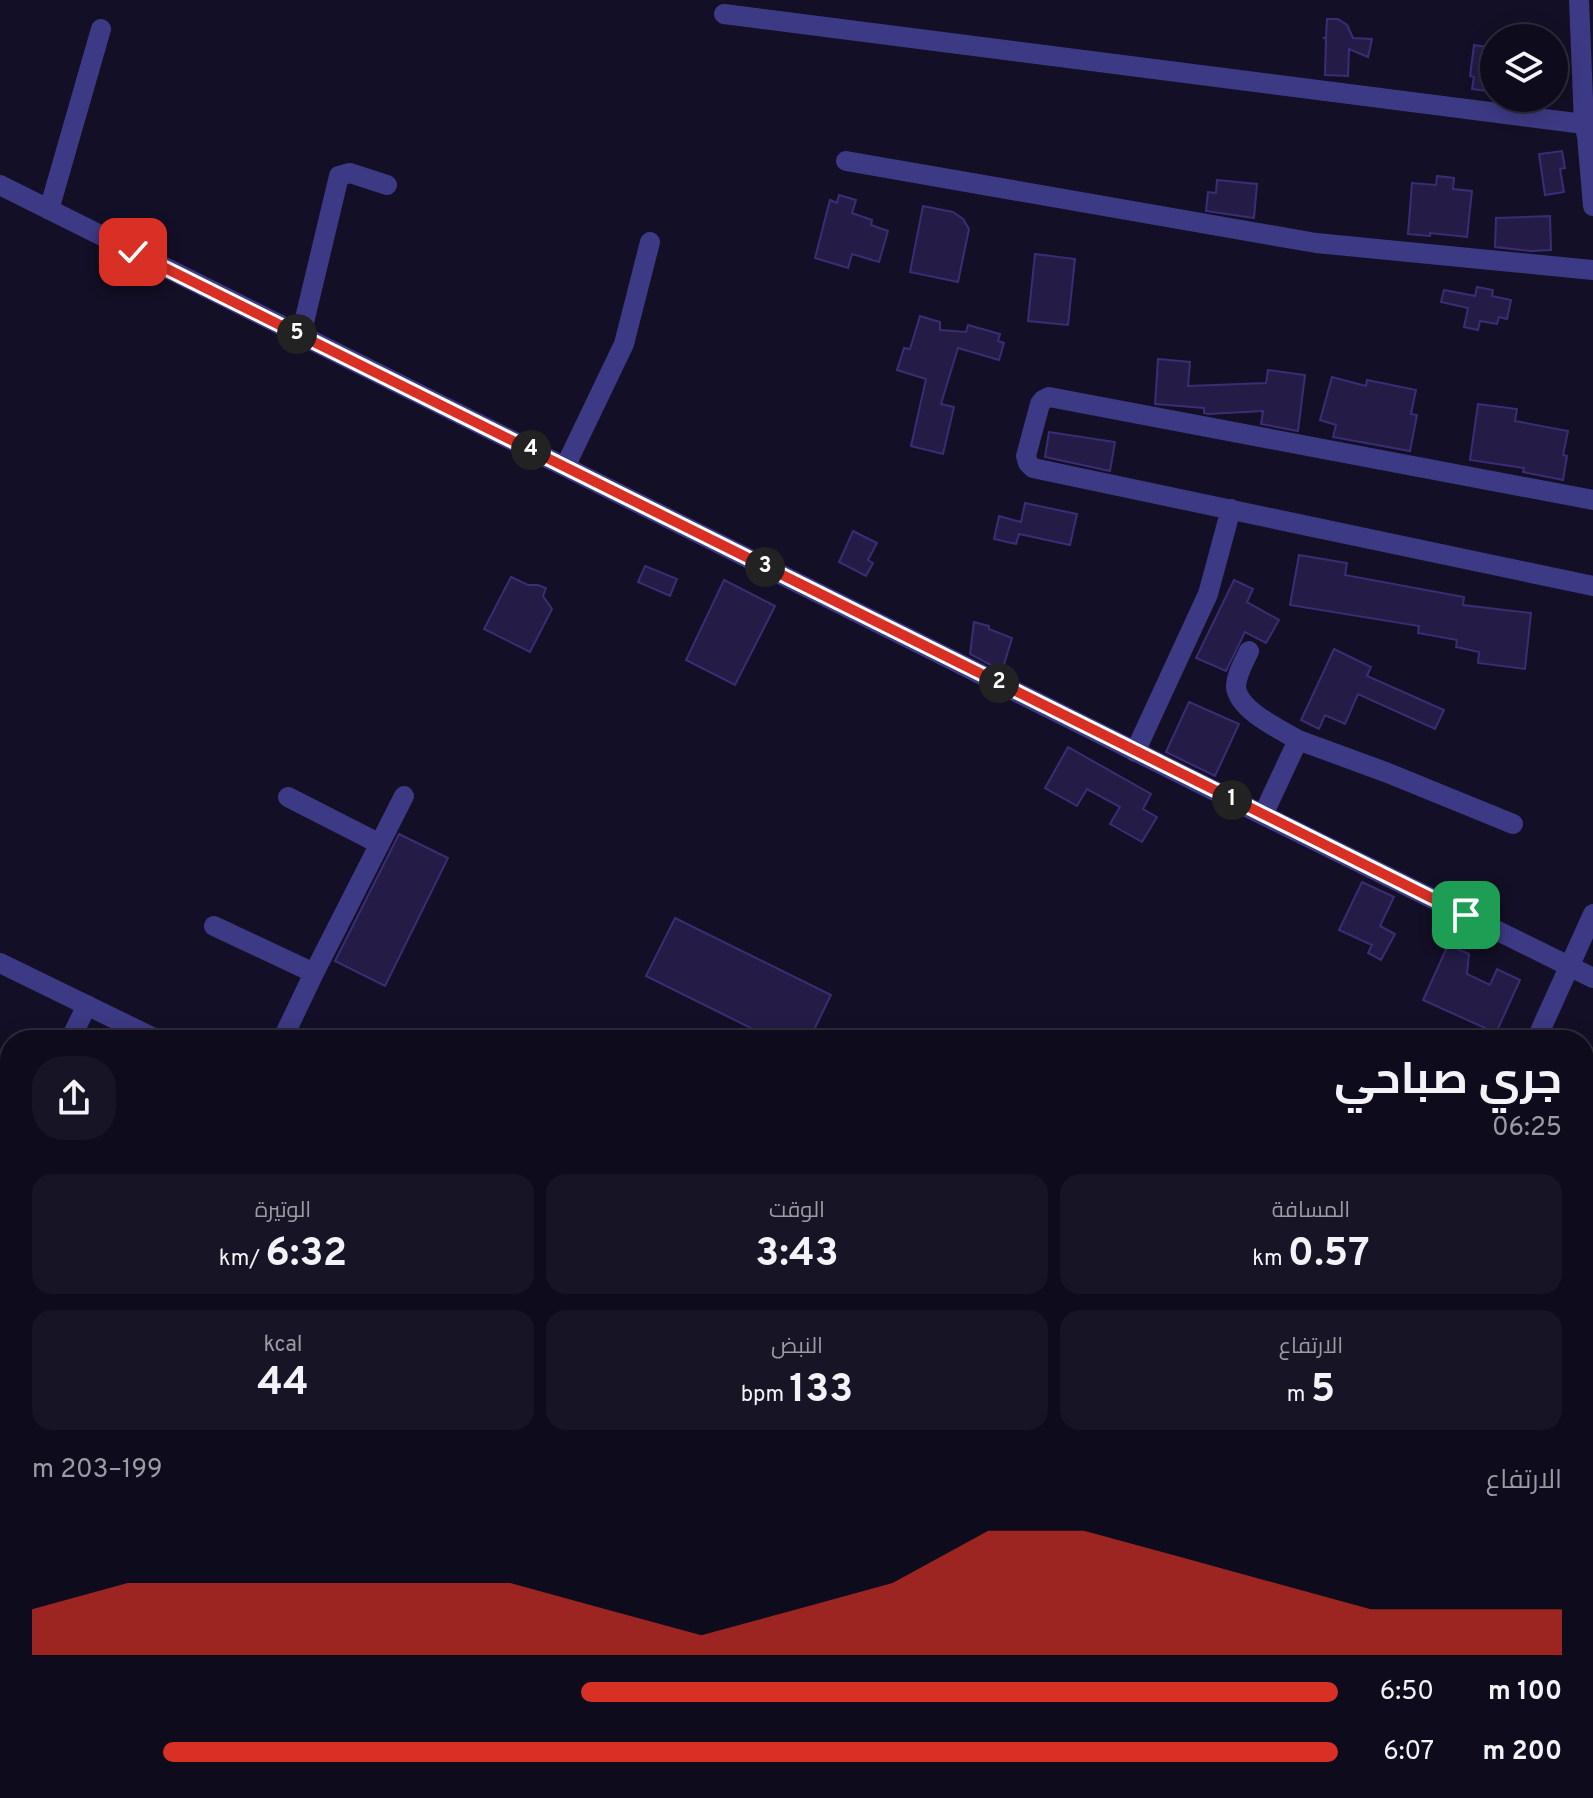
<!DOCTYPE html>
<html lang="ar">
<meta charset="utf-8">
<style>
:root{--surface:#0e0b1c;--page:#171425;--text:#f1f3f6;--muted:#9b9ba3;--line:#2e2b3b;--accent:#d93025}
body{margin:0;font-family:Overpass,Cairo,sans-serif;background:var(--page);color:var(--text);direction:rtl;height:100vh;display:flex;flex-direction:column;font-size:30px;white-space:nowrap}
*{box-sizing:border-box;margin:0}
p{font-size:26px;color:var(--muted)}
.icon{flex:none;width:44px;height:44px;fill:none;stroke:currentColor;stroke-width:2;stroke-linecap:round;stroke-linejoin:round}
.map{position:relative;flex:1;overflow:hidden;direction:ltr}
.side{position:absolute;left:0px;top:1030px;width:1594px;height:768px;display:flex;flex-direction:column;background:var(--surface);border-radius:32px 32px 0 0;box-shadow:0 4px 20px #0003,0 0 0 2px var(--line);direction:rtl}
.side>*{flex:none}
.fabs{position:absolute;left:1480px;top:24px;display:grid;gap:16px}
.fabs a{display:grid;place-items:center;width:88px;height:88px;border-radius:50%;background:var(--surface);box-shadow:0 4px 20px #0003,0 0 0 2px var(--line);font-size:40px}
.pin{position:absolute;display:grid;place-items:center;width:68px;height:68px;color:#fff;margin:-34px;border-radius:16px;box-shadow:0 4px 12px #0006}
.km{position:absolute;width:40px;height:40px;margin:-20px;border-radius:50%;background:#222;color:#fff;font-size:22px;line-height:40px;text-align:center}
.round{display:grid;place-items:center;flex:none;width:84px;height:84px;border-radius:32px;background:var(--page)}
.head{display:flex;align-items:center;justify-content:space-between;height:136px;padding:0 32px}
h1{font-size:44px;font-weight:700;line-height:60px}
.metrics{display:grid;grid-template-columns:repeat(3,1fr);gap:12px;height:136px;padding:8px 32px}
.metrics div{display:grid;align-content:center;border-radius:20px;background:var(--page);text-align:center}
.metrics b{font-size:40px;font-weight:700}
.metrics small{font-size:22px;font-weight:400}
.metrics p{font-size:22px}
.chart{height:224px;padding:16px 32px}
.chart p{display:flex;justify-content:space-between}
.chart svg{width:100%;height:144px;margin-top:8px;fill:var(--accent);opacity:.7}
ul{padding:0 32px;list-style:none;font-size:26px}
li{display:grid;grid-template-columns:128px 96px 1fr;align-items:center;height:60px}
li i{height:20px;border-radius:10px;background:var(--accent)}
.map>svg:first-child{display:block}
.building{fill:#241b47;stroke:#3b2d73;stroke-width:2}
.lines{fill:none;stroke-linecap:round;stroke-linejoin:round}
.minor{stroke:#3d3a85;stroke-width:20}
.route-casing{stroke:#fff;stroke-width:16}
.route{stroke:#d93025;stroke-width:10}
</style>
<div class="map">
<svg width="1593" height="1798" viewBox="0 0 1593 1798">
<rect width="100%" height="100%" fill="#130f26"/>
<path class="building" d="M1327,19H1338L1347,25L1353,38L1372,39L1368,57L1349,49L1348,76L1325,75L1326,39L1324,38L1326,37Z
M1474,45L1494,48V92L1472,89L1474,77L1470,76Z
M1562,151L1565,168L1560,169L1564,192L1545,195L1539,154Z
M1437,176L1454,178L1453,189L1472,191L1467,237L1430,233V236L1408,234L1412,183L1436,185Z
M1217,180L1257,184L1254,218L1206,211L1208,192L1216,193Z
M839,195L856,200L852,213L872,220L871,225L888,231L879,262L852,254L848,268L815,258L830,200L837,203Z
M923,206L953,212L963,219L969,229L958,282L910,272Z
M1550,216L1551,250L1531,251L1495,247L1496,218Z
M1035,254L1075,259L1068,325L1028,321Z
M1477,287L1493,290L1492,296L1511,300L1507,319L1499,317L1497,324L1480,321L1478,330L1464,327L1468,308L1441,302L1444,290L1475,296Z
M920,316L940,322V330L966,332L968,325L1000,334L998,341L1004,343L999,360L958,348L941,404L954,407L943,454L911,446L926,379L897,370L904,348L910,349Z
M1158,359L1190,362L1188,386L1266,383L1268,370L1305,375L1298,431L1261,424L1263,411L1208,414L1204,413V408L1155,404Z
M1332,377L1366,386L1367,380L1416,390L1411,414L1417,415L1410,451L1333,437L1336,425L1320,420Z
M1478,404L1517,409L1515,421L1568,431L1563,455L1567,456L1563,480L1523,472L1524,468L1470,460Z
M1049,432L1115,442L1110,471L1045,457Z
M1025,503L1077,514L1070,545L1019,534L1016,544L994,539L999,516L1021,522Z
M853,531L877,543L868,560L873,563L866,576L839,562Z
M1299,555L1347,563L1345,575L1464,597L1463,605L1531,613L1525,669L1478,663L1479,652L1456,647L1457,640L1418,633L1419,626L1290,605Z
M645,566L677,579L670,596L638,582Z
M511,577L528,585H538L546,588L543,596L552,609L530,652L484,629Z
M724,580L775,606L735,685L686,660Z
M1234,580L1253,589L1247,602L1279,620L1266,643L1245,632L1226,671L1196,658Z
M974,622L989,626V629L1012,638L1002,671L970,654Z
M1334,649L1371,667L1367,676L1444,710L1435,729L1358,694L1345,724L1325,715L1319,729L1301,720Z
M1189,702L1239,724L1215,776L1166,752Z
M1068,747L1151,794L1143,809L1157,817L1142,842L1110,824L1120,807L1087,789L1077,806L1045,788Z
M399,834L448,858L385,986L335,961Z
M1362,882L1394,897L1380,926L1395,934L1381,960L1368,953L1372,945L1339,930Z
M675,918L831,995L809,1040H775L646,976Z
M1448,945L1469,954L1467,974L1490,985L1497,969L1520,980L1496,1033L1423,1000Z"/>
<g class="lines">
<path class="minor" d="M1579,0L1584,124L1587,136L1593,206
M724,14L1584,124
M846,161L1316,243L1593,270
M0,185L1263,815L1593,978
M49,210L101,29
M301,335L339,176L350,173L387,185
M565,467L624,344L650,242
M1593,500L1049,397L1043,400L1040,404L1026,456L1028,463L1033,468L1593,586
M1249,651C1244,662 1236,675 1236,687C1238,710 1281,730 1298,740
M1135,752L1208,594L1231,509
M288,797L380,844
M1263,815L1298,740L1388,773L1513,824
M214,926L314,973
M0,963L158,1040
M70,1040L87,1005
M282,1040L314,973L404,796
M1536,1040L1593,914
M1584,1155L1593,1159
M0,1182L10,1162
M1584,1358L1593,1363
M1584,1626L1593,1607
M1584,1747L1593,1752
M1133,1788L1155,1798
M358,1798L363,1788
M1173,1798L1178,1788"/>
</g>
<g class="lines">
<defs>
<path id="route" d="M133,252L1466,915"/>
</defs>
<use href="#route" class="route-casing"/>
<use href="#route" class="route"/>
</g>
</svg>
<div class="fabs">
<a><svg class="icon" aria-label="layers" viewBox="0 0 24 24"><path d="M12 4l9 5-9 5-9-5zM3 14l9 5 9-5"/></svg></a>
</div>
<div class="pin" style="left:1466px;top:915px;background:#1e9e55"><svg class="icon" aria-label="arrive" viewBox="0 0 24 24"><path d="M6 21V4h12l-3 4 3 4H6"/></svg></div>
<div class="pin" style="left:133px;top:252px;background:#d93025"><svg class="icon" aria-label="check" viewBox="0 0 24 24"><path d="M5 12l5 5 9-10"/></svg></div>
<b class="km" style="left:1232px;top:800px">1</b>
<b class="km" style="left:999px;top:683px">2</b>
<b class="km" style="left:765px;top:567px">3</b>
<b class="km" style="left:531px;top:450px">4</b>
<b class="km" style="left:297px;top:334px">5</b>
<section class="side">
<div class="head"><div><h1>جري صباحي</h1><p>06:25</p></div><a class="round"><svg class="icon" aria-label="share" viewBox="0 0 24 24"><path d="M12 15V3M7 8l5-5 5 5M5 13v7h14v-7"/></svg></a></div>
<div class="metrics">
<div><p>المسافة</p><b>0.57<small> km</small></b></div>
<div><p>الوقت</p><b>3:43</b></div>
<div><p>الوتيرة</p><b>6:32<small> /km</small></b></div>
</div>
<div class="metrics">
<div><p>الارتفاع</p><b>5<small> m</small></b></div>
<div><p>النبض</p><b>133<small> bpm</small></b></div>
<div><p>kcal</p><b>44</b></div>
</div>
<div class="chart"><p><span>الارتفاع</span>199–203 m</p>
<svg viewBox="0 0 160 44" preserveAspectRatio="none"><path d="M0 44V30L10 22L20 22L30 22L40 22L50 22L60 30L70 38L80 30L90 22L100 6L110 6L120 14L130 22L140 30L150 30L160 30V44z"/></svg>
</div>
<ul>
<li><b>100 m</b>6:50<i style="width:58%"></i></li>
<li><b>200 m</b>6:07<i style="width:90%"></i></li>
</ul>
</section>
</div>
